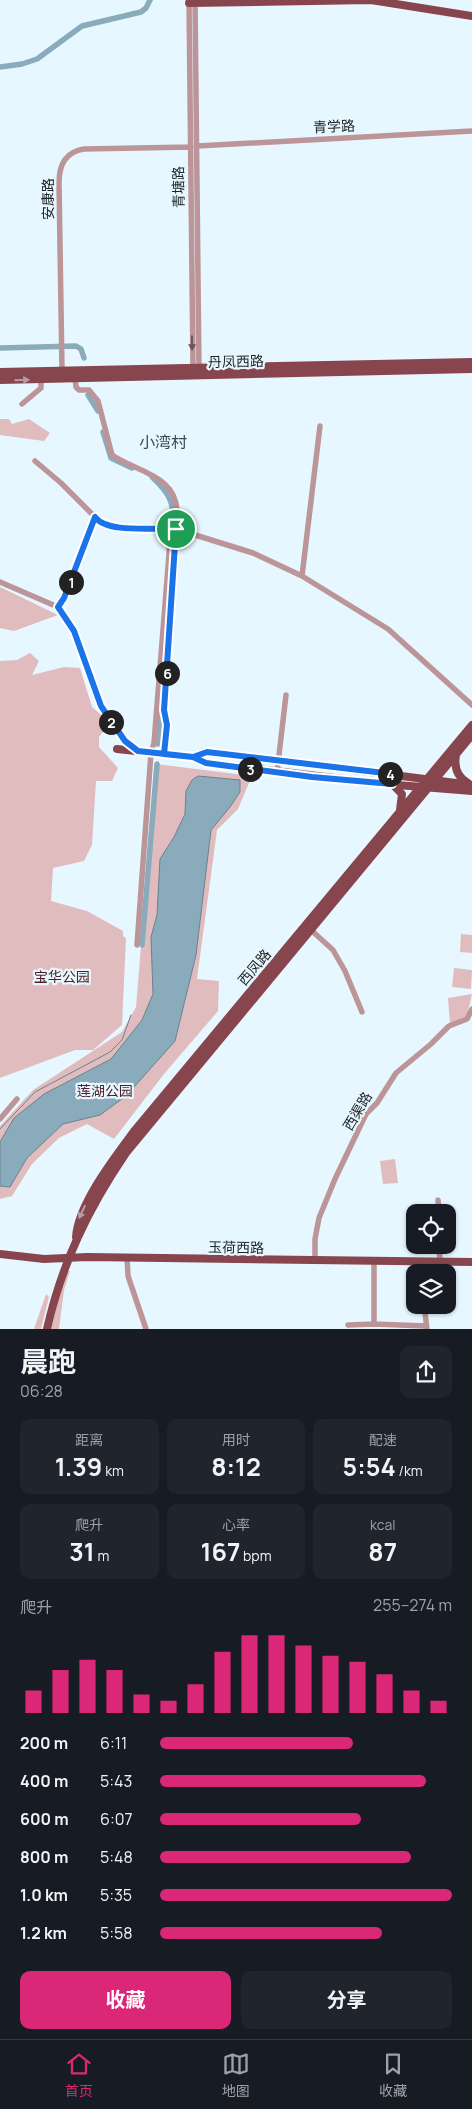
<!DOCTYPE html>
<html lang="zh">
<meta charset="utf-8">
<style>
:root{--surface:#171b24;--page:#20242c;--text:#f1f3f6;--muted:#9ea1a6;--line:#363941;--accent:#db2777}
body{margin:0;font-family:Manrope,"Noto Sans SC",sans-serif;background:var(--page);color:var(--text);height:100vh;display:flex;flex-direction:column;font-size:19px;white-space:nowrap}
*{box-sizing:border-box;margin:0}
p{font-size:16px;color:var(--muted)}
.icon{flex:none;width:28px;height:28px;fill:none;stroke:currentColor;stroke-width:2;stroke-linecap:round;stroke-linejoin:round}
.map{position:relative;height:1329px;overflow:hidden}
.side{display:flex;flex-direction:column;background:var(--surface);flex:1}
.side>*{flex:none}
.tools{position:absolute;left:406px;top:1204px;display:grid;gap:10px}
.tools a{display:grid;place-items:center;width:50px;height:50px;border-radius:10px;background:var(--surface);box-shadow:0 1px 4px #0004;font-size:25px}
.pin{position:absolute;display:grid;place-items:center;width:42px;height:42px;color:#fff;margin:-21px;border:2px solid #fff;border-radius:50%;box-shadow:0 1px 5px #0007}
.km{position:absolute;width:25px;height:25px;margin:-12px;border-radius:50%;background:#222;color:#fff;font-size:14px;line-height:25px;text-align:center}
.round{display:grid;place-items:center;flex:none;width:52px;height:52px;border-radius:10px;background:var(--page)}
.headline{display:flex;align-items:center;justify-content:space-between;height:85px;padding:0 20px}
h1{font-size:28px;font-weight:700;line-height:38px}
.stats{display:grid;grid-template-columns:repeat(3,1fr);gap:8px;height:85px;padding:5px 20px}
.stats div{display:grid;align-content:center;border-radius:10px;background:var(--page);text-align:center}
.stats b{font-size:25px;font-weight:700}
.stats small{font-size:14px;font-weight:400}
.stats p{font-size:14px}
.chart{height:140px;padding:10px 20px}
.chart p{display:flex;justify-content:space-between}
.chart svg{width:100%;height:90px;margin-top:5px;stroke:var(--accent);stroke-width:6}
.action{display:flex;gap:10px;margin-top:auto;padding:10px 20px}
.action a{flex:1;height:58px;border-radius:10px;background:var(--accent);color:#fff;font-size:20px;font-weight:700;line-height:58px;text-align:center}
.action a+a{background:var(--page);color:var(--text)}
ul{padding:0 20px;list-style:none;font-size:16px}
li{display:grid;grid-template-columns:80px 60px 1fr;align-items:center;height:38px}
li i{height:12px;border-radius:6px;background:var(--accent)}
.menu{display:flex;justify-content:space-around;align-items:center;height:70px;border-top:1px solid var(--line);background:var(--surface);font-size:14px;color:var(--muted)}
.menu a{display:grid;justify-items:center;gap:2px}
.menu .on{color:var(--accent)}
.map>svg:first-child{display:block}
.green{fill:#e1bcbe}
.water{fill:#8aabbc;stroke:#69828f}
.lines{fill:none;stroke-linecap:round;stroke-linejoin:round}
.stream{stroke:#69828f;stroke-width:1}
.canal{stroke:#8aabbc;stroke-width:5.5}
.minor{stroke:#bc9598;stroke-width:5.5}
.major{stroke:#87464d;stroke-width:8}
.oneway{fill:#655659}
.oneway2{fill:#b79ea6}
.route-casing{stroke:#fff;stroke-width:10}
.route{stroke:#1a73e8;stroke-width:6}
.labels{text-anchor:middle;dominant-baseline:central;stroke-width:4.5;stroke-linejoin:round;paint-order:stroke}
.street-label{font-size:14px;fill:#1d2225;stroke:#e7f7ff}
.park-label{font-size:14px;fill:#511f26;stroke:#e7f7ff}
.quarter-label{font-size:16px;fill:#3e4b51;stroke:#e7f7ff}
</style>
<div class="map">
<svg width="472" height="1329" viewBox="0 0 472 1329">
<rect width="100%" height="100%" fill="#e7f7ff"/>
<path class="green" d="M0,419H9L12,424L29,419L50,433L44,441L0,435Z
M0,587L58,615L14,631L0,628Z
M30,653L39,661L32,675L64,667L80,668L92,707L104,717L109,724L99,737V747L118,768L112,781H96L92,845L84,861L53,868L51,901L87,911L123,931V936L126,938L122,1025L93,1050H75L0,1078V661L17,660Z
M156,764L252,776L238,809L217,830L197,979L219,981L218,1011L164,1074L114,1139L87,1124L59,1138L32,1164L12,1196L0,1199V1126L33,1090L122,1032L136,1007Z
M461,934L472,935V953L460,952Z
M454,968L472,970L471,989L452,987Z
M472,994L467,1016L450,1024L448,998Z
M395,1159L398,1183L383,1184L380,1161Z
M66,1270L70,1271L64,1290L59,1329H51Z
M46,1294L49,1297L41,1329H34Z"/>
<path class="water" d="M198,776L240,780V792L230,807L211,830L196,955L175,1041L126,1096L100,1115L63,1124L27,1158L10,1187L0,1186V1142L14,1118L44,1094L111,1059L142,1020L153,994L151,937L157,915L160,859L174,837L185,814L186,791L192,780Z"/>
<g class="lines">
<path class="stream" d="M0,1129L35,1092L110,1052L122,1040L131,1015"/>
<path class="canal" d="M0,67L22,64L37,59L82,26L141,12L146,8L150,0
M0,348L76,346L81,349L84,358
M88,395L98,411
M103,432L111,458L132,468
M152,477C173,496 174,505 173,532
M158,744L170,574
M142,945L157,764"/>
<path class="minor" d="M189,0L193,370
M195,0L199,370
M197,146L472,131
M62,370L59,183C59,165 65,152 84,149L191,147
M75,377L76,387L79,390H89L98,401L112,455C136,472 178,475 177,514L164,710L167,723L164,754
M22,404L41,388V379
M35,461L61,483L95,517L64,598L58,607
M95,517L98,521L117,528L176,529L253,553L302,576L388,629L472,705
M302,576L320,426
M0,582L58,607L74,631L101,707L125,741L137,750
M277,772L286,695
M310,929L333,950L345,971L362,1012
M137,945L151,753L154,743L171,529
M0,1119L17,1099
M438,1200L439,1212
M439,1245L440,1262
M127,1257L128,1276L146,1329
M315,1261V1239L319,1218L335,1179L366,1114L377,1103L396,1073L431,1044L449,1026L467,1019L472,1009
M374,1261V1324
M425,1272V1262
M424,1305L427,1329
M348,1325L374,1324L426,1326"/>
<path class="major" d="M189,3L371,0L472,16
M0,372L472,362
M0,380L472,369
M117,749L193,757L206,763L385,784L472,791
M456,755C454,767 457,777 468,783
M193,757L204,752H213L472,785
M392,784L402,794L400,810
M76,1237C78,1204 115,1157 135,1130L472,725
M0,1254L44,1259L87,1257L472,1262
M47,1329C62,1263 88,1209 126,1153L472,735"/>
</g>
<defs><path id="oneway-solid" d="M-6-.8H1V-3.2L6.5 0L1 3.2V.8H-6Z" transform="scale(1.25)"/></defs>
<use class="oneway" href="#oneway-solid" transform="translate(192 343) rotate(89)"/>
<g class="oneway2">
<use href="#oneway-solid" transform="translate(22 380) rotate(-1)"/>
<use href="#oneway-solid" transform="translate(82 1212) rotate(115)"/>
</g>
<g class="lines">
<defs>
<path id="route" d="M176,529C156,527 107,534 95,517L64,598L58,607L74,631L101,706L125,741L138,751L193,757L206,763L312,777L392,784L393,774L207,752L193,757L164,754L167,725L164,710L176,529"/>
</defs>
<use href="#route" class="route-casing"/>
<use href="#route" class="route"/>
</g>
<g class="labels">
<g class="street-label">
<text transform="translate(334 126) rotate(-3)">青学路</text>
<text transform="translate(178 187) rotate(-91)">青塘路</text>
<text transform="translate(47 199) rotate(-90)">安康路</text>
<text transform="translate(236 361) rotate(-1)">丹凤西路</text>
<text transform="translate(254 967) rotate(-50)">西凤路</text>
<text transform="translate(357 1111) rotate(-59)">西渠路</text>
<text transform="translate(236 1247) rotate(1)">玉荷西路</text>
</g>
<g class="park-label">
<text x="62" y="976">宝华公园</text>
<text x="105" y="1090">莲湖公园</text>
</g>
<g class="quarter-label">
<text x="163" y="442">小湾村</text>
</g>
</g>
</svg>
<div class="tools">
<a><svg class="icon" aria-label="locate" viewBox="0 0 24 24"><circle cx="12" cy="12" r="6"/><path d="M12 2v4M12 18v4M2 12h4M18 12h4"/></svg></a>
<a><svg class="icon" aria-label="layers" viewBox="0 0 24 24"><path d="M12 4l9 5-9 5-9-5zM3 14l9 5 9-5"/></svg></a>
</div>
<div class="pin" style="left:176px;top:529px;background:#1e9e55"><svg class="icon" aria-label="arrive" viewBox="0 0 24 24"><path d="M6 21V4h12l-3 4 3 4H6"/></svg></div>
<b class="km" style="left:71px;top:582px">1</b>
<b class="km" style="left:111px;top:722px">2</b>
<b class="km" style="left:250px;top:769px">3</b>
<b class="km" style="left:390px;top:774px">4</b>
<b class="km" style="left:167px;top:673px">6</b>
</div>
<section class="side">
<div class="headline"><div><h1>晨跑</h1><p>06:28</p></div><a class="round"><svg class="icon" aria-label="share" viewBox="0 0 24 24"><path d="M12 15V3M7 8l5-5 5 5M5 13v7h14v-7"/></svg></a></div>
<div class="stats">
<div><p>距离</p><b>1.39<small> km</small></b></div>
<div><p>用时</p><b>8:12</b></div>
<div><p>配速</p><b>5:54<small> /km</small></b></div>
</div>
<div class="stats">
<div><p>爬升</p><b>31<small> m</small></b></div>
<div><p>心率</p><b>167<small> bpm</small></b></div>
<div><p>kcal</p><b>87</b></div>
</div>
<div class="chart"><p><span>爬升</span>255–274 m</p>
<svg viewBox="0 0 160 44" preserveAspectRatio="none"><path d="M5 44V33M15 44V23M25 44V18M35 44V23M45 44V35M55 44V38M65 44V30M75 44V14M85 44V6M95 44V6M105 44V11M115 44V16M125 44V19M135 44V25M145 44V33M155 44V38"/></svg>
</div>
<ul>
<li><b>200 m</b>6:11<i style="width:66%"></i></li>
<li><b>400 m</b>5:43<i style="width:91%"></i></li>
<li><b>600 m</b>6:07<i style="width:69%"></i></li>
<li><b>800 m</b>5:48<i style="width:86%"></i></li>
<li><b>1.0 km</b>5:35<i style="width:100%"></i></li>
<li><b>1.2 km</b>5:58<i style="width:76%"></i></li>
</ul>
<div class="action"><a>收藏</a><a>分享</a></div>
</section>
<nav class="menu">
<a class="on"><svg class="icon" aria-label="home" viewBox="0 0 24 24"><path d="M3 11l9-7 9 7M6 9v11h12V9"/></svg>首页</a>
<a><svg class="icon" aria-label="map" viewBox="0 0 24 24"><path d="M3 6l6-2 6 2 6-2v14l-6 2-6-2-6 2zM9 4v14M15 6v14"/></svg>地图</a>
<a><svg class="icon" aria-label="saved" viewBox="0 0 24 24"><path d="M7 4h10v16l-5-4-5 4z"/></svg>收藏</a>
</nav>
